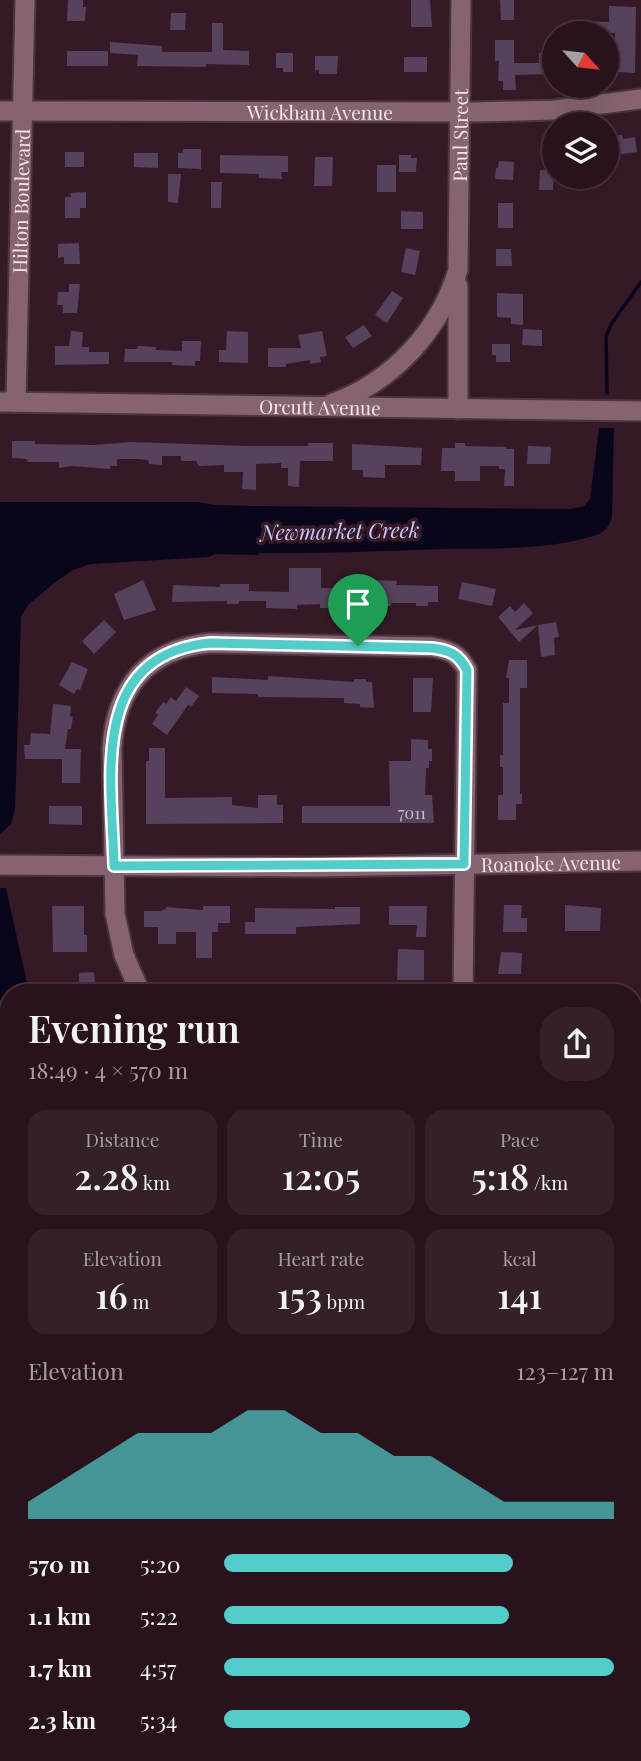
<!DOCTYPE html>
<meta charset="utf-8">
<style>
:root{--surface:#28131d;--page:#34202a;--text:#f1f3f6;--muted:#a59ea4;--line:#44323b;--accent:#53cdca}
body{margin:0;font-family:"Playfair Display",serif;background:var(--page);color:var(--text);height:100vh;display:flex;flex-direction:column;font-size:26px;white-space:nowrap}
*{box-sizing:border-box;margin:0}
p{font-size:23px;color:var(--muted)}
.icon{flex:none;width:38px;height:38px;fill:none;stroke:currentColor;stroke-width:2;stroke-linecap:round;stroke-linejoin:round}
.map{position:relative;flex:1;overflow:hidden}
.panel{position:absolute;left:0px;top:984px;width:642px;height:779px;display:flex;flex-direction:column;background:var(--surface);border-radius:28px 28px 0 0;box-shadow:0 7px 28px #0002,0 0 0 2px var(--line)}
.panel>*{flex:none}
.needle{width:46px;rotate:117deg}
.controls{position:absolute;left:542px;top:21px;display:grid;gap:14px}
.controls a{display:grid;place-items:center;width:77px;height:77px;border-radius:50%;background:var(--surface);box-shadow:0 7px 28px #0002,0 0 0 2px var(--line);font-size:35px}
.pin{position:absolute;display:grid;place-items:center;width:60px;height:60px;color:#fff;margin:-72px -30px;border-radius:50% 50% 50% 0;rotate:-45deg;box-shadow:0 0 7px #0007}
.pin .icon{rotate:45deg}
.round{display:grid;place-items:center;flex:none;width:74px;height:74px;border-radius:28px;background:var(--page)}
.summary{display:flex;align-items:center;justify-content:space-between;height:119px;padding:0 28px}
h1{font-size:38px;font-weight:600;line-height:52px}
.stats{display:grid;grid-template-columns:repeat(3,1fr);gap:10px;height:119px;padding:7px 28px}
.stats div{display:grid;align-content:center;border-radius:18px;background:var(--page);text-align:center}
.stats b{font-size:35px;font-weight:600}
.stats small{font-size:19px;font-weight:400}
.stats p{font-size:19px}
.chart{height:196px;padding:14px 28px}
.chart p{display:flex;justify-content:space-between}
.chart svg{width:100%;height:126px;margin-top:7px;fill:var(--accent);opacity:.7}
ul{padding:0 28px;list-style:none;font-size:23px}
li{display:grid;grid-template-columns:112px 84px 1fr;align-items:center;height:52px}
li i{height:18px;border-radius:9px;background:var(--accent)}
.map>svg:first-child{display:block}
.water{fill:#09051a}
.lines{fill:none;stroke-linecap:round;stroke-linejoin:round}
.stream{stroke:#09051a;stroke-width:3.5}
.building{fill:#56425c}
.minor-casing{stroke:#4c3540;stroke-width:23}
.minor{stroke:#866373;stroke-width:19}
.route-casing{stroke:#fff;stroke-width:14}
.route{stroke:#53cdca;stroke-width:9}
.labels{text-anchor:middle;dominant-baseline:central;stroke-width:7;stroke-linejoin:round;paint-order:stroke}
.number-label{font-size:16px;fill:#cfbbc7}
.street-label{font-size:19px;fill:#f7e3eb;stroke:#361927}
.water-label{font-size:21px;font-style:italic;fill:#c9c6fc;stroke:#361927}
</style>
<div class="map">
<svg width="641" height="1761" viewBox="0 0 641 1761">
<rect width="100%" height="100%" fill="#361927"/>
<path class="water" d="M599,428H614L612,517C610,524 606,531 599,534C551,551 491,548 441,549C380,551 320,554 259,553V555L214,554L209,557L91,564L73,570L54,583L28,605L21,617L15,810L11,824L0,834V502H197L215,505L252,506L571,509L584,506L590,499Z
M0,888H6L29,992H9V1277L0,1273Z
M9,1377V1556L5,1529L4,1415Z
M126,1754H200L201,1761H128Z"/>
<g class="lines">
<path class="stream" d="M607,393L606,336L612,323L641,282
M0,1600L9,1601
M540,1754L577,1761"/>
</g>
<path class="building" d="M68,0H83V7H86L85,21H67Z
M411,0H430L432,27H411Z
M500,0H514V20H501Z
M609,6L636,7L635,73L617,72V66H614L615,33H584V21L609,22Z
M171,13H186L185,30H170Z
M212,23H223V50L249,51V65L206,64V67L137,66L138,55L110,53V42L162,46V52H212Z
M495,40H514V63H539V53H554V74L515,75L516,90H503V81H498L499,61H495Z
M67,51H108V66H67Z
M276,53H293V72H283V68H276Z
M315,56H338L337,74H319V70H315Z
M404,57H427V72H404Z
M622,135L623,139L635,137L637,152L614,155L611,136Z
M183,149H201V169L178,168V153H183Z
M65,152H84V167H65Z
M134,153H158V168L134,167Z
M220,155L288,156V172H281L282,179L259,178V174L220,173Z
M399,155H411V158H417L416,172H399Z
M315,157H333L332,186H314Z
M499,161L514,162L513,180L495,179L496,168H498Z
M377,165H396V192H377Z
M540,170H554L553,190H539Z
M168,174H181L178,203L168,202Z
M211,182H222L221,208H211Z
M86,192V208H80V218H65V197H71L70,193Z
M498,203H513V228H498Z
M401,211L423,212V229H401Z
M79,243L80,264H64V257L58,258V244Z
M406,248L420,251L415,275L401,272Z
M496,249H511L512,266H496Z
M69,284H80L77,313H63V305H57L58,292H69Z
M392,291L403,298L387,323L375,315Z
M497,293L523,294V325L511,324V318L497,317Z
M364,325L372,336L353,348L345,337Z
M523,329L542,330V346L522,345Z
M71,331L83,332L82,347H89V352H109V364L55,365V346H69Z
M227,331L248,332V363L219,362V350H226Z
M322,331L327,356L320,357L321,362L310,364V360L286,364V367H268V348H301L298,335Z
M182,341H201L200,361H195V366L172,365V362H124L125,349H137L138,346L156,347V350L182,351Z
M492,344H510V362H496V355H492Z
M12,441H35V444L94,445L132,442L248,446H308V443H333V461H300L299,487L288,486V468H281V463L256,464V490L242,489L243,472H224V465L199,466L196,461H181V456H162V465L149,464L148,460L138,459H117V466H110V469L72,466L59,468V462H28L26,459L12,458Z
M455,443H465V446L506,447V449H514V486H504L505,469H499V466H480V481H455V471H441L442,448H455Z
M352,444L422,448L421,465H385V478L363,477V470H352Z
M528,446L551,447L550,464H527Z
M289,568H321V588L371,589V580L397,581L396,585L438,586V602H428V606H416V603H391V606L333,605V608H320V604L297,605V609L266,608V601H239V604H227V601L172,602L173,585L220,587V584H249V591L289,592Z
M143,580L156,610L124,620L114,594Z
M462,582L496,589L492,606L458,599Z
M524,603L533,613L515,630L538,625L519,642L498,617L510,606L515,612Z
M104,620L116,632L94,654L82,641Z
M556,622L559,637L554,638L555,655L541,657L538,625Z
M509,660H527V688H520V794H522V804H516V820H498V795H503V767H500V755H503V703H509V678H506Z
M72,662L88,669L80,690L77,689L74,694L59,685Z
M268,676L354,682V679H366V682H372L374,708L360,707V704L344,703V698L258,697V694L212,693V677L268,680Z
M413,678H433L431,712H413Z
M186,687L199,696L191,707L188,705L167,735L152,724L158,715L155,713L163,702L166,704L171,697L176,701Z
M53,704L71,706L70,716L73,717L71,729H68L65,749H81L80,783H62V759H25L24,745H30L31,733L50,734Z
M411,739L428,740V749H432V761H429V768H426L425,795H432L434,823H302V806H390L389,761H411Z
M149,748H165V798L232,797V805L258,808V795H277V805H283V823L146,824V761H149Z
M49,806H82V825L49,824Z
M504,905H522L521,918H527V932H503Z
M565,905L601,908L600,931H565Z
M52,906H84V935H87V952H53Z
M203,906H230V923H218V932H212V958H196V932H176V944H158V927H144V911H160L166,909V907L203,910Z
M389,906H427L426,937H416L417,925H389Z
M335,907H360V924L296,927V934H245V922H255V908L335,909Z
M398,949L424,950V980H397Z
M501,952L522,953L521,974H498Z
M94,972L96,992H79V973Z"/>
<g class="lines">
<defs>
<g id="minor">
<path id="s1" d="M0,111L475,112L555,110L641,99"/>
<path d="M458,286V409"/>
<path id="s2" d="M0,402L641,411"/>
<path id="s3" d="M16,402L25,0"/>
<path id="s4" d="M331,404C392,382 439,332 458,270L461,0"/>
<path id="s5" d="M0,865L315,867L641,861"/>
<path d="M140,992L124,955L115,914L112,748C116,687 148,649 210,643L432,647C449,650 459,654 467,670L463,992"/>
<path d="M0,1296L9,1297"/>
<path d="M0,1342L9,1343"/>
<path d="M634,1362H641"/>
<path d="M634,1439L641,1440"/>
</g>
</defs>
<use href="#minor" class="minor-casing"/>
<use href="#minor" class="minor"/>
</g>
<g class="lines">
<defs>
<path id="route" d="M210,643L432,648C449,650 459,654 467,670L464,864L114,866C112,778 88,655 210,643Z"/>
</defs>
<use href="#route" class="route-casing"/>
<use href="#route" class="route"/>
</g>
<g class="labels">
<g class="number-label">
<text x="412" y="812">7011</text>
</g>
<g class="street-label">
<text stroke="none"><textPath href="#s1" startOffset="320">Wickham Avenue</textPath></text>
<text stroke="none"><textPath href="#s4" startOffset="326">Paul Street</textPath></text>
<text stroke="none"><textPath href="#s3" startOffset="201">Hilton Boulevard</textPath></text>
<text stroke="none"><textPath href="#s2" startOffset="320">Orcutt Avenue</textPath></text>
<text stroke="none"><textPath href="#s5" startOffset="551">Roanoke Avenue</textPath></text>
</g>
<g class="water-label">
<text transform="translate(340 530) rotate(-1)">Newmarket Creek</text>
</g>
</g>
</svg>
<div class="controls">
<a><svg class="needle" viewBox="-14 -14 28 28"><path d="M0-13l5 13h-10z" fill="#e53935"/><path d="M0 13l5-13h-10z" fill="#a59ea4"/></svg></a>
<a><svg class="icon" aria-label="layers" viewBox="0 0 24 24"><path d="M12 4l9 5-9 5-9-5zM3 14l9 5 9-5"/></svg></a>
</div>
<div class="pin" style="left:358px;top:646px;background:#1e9e55"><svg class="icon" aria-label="arrive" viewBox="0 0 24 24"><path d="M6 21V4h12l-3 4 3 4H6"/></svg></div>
<section class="panel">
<div class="summary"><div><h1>Evening run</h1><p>18:49 · 4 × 570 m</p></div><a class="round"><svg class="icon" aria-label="share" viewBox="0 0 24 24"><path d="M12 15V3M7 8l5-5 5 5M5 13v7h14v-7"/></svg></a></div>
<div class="stats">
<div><p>Distance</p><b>2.28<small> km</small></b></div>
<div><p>Time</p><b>12:05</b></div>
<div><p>Pace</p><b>5:18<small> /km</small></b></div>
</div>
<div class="stats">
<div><p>Elevation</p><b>16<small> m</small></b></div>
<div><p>Heart rate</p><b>153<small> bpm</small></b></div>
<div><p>kcal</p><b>141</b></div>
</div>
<div class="chart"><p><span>Elevation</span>123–127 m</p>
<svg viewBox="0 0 160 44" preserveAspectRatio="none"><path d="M0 44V38L10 30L20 22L30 14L40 14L50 14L60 6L70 6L80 14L90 14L100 22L110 22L120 30L130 38L140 38L150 38L160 38V44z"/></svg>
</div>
<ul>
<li><b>570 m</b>5:20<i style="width:74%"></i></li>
<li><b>1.1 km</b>5:22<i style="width:73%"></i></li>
<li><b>1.7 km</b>4:57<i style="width:100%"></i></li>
<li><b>2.3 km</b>5:34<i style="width:63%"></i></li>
</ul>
</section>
</div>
